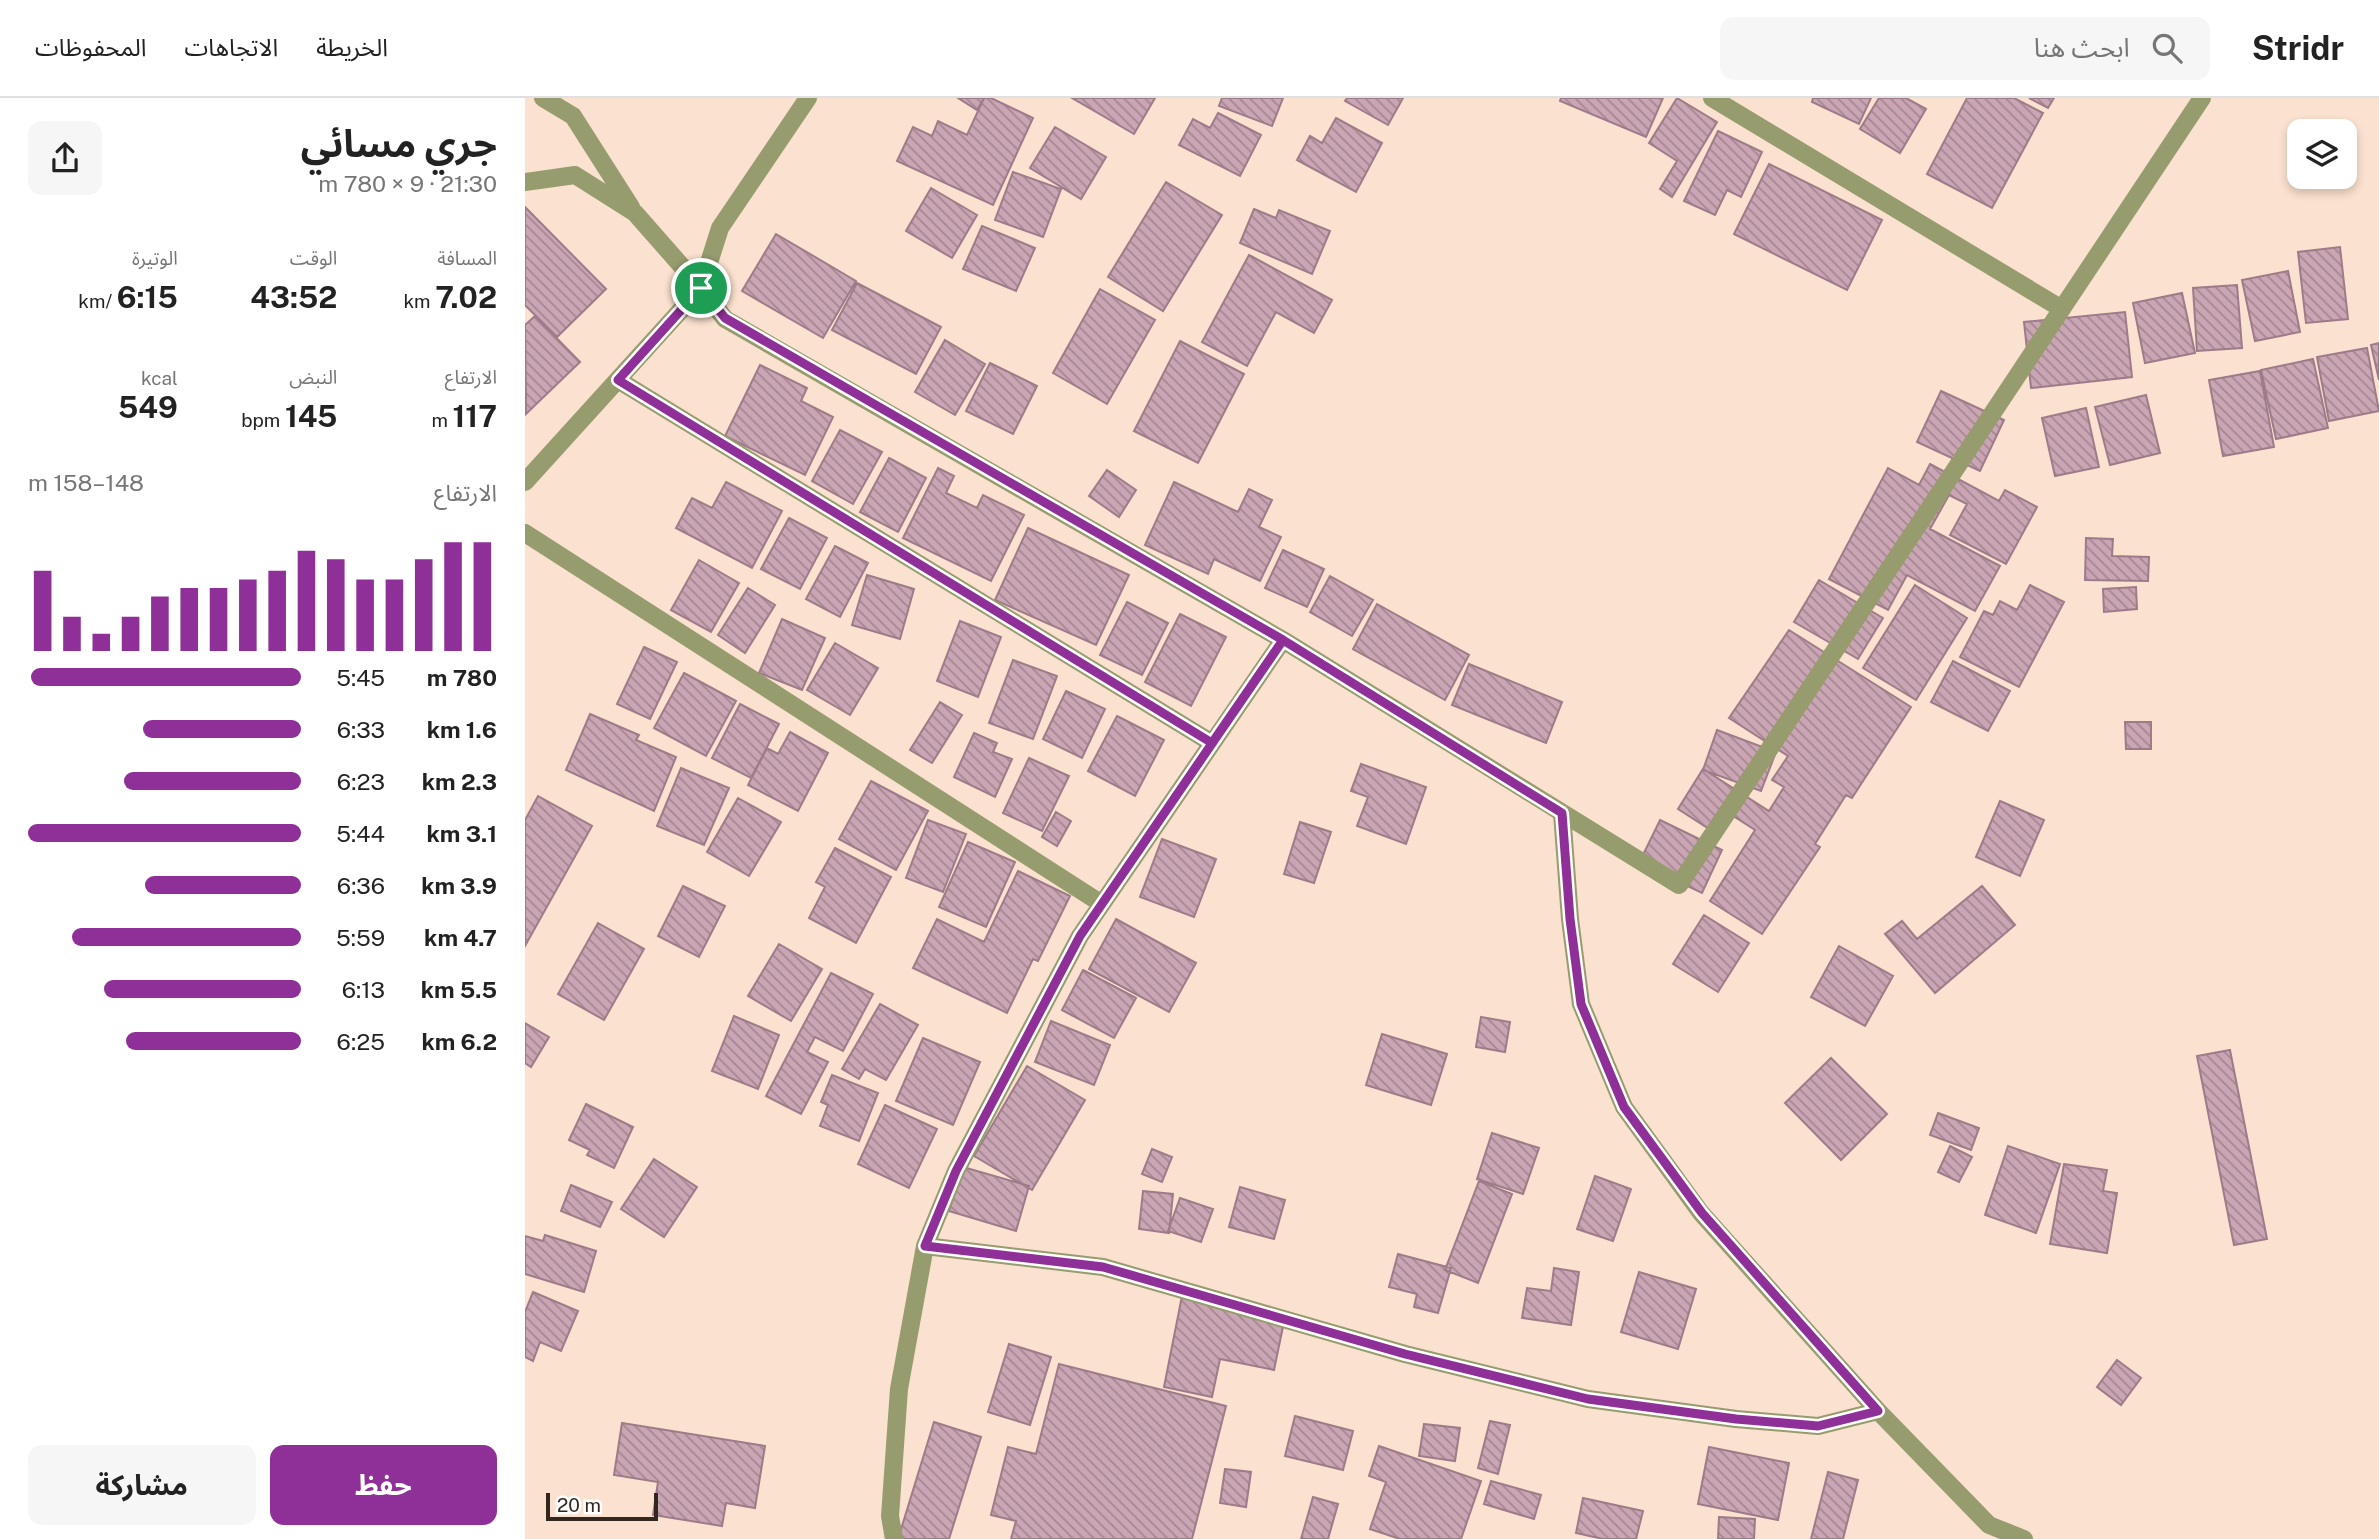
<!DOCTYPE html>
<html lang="ar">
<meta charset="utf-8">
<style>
:root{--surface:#fff;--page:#f6f6f6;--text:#222;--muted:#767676;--line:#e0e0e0;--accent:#8f2f98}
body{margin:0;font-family:"Public Sans","Noto Sans Arabic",sans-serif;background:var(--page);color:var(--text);direction:rtl;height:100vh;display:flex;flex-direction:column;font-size:26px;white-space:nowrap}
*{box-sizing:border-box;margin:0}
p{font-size:23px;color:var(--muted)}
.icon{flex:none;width:38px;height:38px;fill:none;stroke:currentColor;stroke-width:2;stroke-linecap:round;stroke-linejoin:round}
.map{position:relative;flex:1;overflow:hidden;direction:ltr}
.drawer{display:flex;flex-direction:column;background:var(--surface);width:525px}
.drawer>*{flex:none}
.buttons{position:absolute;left:1762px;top:21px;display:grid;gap:14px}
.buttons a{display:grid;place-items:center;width:70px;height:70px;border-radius:14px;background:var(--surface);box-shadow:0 4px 10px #0003;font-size:35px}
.scale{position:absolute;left:21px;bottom:18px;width:112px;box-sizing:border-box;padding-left:7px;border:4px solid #32261d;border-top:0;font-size:19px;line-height:24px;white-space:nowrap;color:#32261d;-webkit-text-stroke:5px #fff;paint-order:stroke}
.pin{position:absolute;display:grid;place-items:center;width:60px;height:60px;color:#fff;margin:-30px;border:4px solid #fff;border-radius:50%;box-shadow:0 2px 7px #0007}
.round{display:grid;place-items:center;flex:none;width:74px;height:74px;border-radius:14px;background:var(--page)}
.summary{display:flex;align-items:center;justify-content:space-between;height:119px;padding:0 28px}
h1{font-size:38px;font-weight:700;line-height:52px}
.figures{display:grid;grid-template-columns:repeat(3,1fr);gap:10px;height:119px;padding:7px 28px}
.figures div{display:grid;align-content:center}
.figures b{font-size:30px;font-weight:700}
.figures small{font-size:19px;font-weight:400}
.figures p{font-size:19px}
.chart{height:196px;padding:14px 28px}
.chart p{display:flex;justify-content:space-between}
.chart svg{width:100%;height:126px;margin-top:7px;stroke:var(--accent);stroke-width:6}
.cta{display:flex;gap:14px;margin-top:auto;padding:14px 28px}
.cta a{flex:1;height:80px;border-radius:14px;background:var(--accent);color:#fff;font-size:28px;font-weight:700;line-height:80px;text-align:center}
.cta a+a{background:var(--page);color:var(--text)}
ul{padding:0 28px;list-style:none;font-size:23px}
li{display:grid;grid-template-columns:112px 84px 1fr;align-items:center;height:52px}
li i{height:18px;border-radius:9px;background:var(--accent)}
header{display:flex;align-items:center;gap:42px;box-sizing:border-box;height:98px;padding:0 35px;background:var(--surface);border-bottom:2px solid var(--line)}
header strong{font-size:33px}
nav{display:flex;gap:38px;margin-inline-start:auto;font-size:24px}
.search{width:490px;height:63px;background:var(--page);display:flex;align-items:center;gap:18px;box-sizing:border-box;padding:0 24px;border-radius:14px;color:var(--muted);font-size:26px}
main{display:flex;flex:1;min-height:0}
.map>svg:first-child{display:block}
.building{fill:url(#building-back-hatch);stroke:#9e7b89;stroke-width:2}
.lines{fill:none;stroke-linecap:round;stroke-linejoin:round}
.street{stroke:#979c6e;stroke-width:18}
.route-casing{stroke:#fff;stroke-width:14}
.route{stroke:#8f2f98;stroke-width:9}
</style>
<header>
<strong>Stridr</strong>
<div class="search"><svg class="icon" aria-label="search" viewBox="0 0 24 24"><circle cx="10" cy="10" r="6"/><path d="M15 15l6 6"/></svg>ابحث هنا</div>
<nav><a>الخريطة</a><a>الاتجاهات</a><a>المحفوظات</a></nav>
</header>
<main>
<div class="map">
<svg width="1854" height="1441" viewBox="0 0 1854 1441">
<defs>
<pattern id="building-back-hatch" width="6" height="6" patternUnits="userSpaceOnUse" patternTransform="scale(1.75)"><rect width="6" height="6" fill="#caa5b4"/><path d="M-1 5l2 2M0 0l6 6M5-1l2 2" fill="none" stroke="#a58692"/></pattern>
</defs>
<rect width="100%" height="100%" fill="#fbe1cf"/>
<path class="building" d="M433,0H459L452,12Z
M459,0H466L508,20L468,107L372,63L388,29L407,38L413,23L442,37Z
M547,0H630L609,36Z
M697,0H758L747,28L694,8Z
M822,0H878L863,27L820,3Z
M1036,0H1138L1121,39L1035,3Z
M1152,0L1192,24L1147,99L1135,91L1152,63L1124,45Z
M1288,0H1346L1334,26L1287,4Z
M1354,0H1381L1401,11L1375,55L1335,31Z
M1442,0H1489L1518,15L1467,110L1402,76Z
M1504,0H1529L1523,10Z
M693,15L736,37L715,78L654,47L668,21L685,30Z
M811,20L857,45L831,94L772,62L785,38L797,45Z
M530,29L581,59L556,101L505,70Z
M1193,33L1237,54L1216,99L1202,92L1190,117L1159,103Z
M1244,66L1357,122L1322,192L1209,136Z
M488,74L536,91L518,139L470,122Z
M641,84L697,117L638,213L583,179Z
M406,90L452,117L427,160L381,133Z
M0,109L81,191L32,239L0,207Z
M729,111L751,120L754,112L805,133L787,176L715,145Z
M457,128L510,150L491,193L438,171Z
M251,136L331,183L298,240L217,193Z
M1815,149L1823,221L1781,225L1773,154Z
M724,157L807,202L789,235L751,214L722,268L677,244Z
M1763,173L1775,234L1730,243L1717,182Z
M332,185L416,229L391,276L307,232Z
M1712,187L1717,250L1672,253L1668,190Z
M575,191L630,222L582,306L528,275Z
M1657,195L1670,255L1620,265L1608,205Z
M1600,214L1607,279L1506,290L1499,224Z
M10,218L55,264L1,316L0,227Z
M420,242L460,266L430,317L390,294Z
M655,243L719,276L673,365L609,333Z
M1854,245V282L1846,247Z
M1842,250L1854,313L1804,323L1792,259Z
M1788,261L1803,330L1751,341L1736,272Z
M465,265L512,288L488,336L441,313Z
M235,267L282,290L276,303L308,319L280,377L200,338Z
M1735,273L1749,349L1698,358L1684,282Z
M1416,293L1479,322L1455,373L1392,344Z
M1621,297L1635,355L1585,367L1570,309Z
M1561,310L1574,369L1530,378L1517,320Z
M315,332L357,354L328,406L287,383Z
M364,360L401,380L373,434L335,414Z
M1405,366L1474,403L1480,392L1512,409L1481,466L1425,437L1442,406L1424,397L1405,431L1475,468L1450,513L1382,477L1363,512L1304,481L1363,370L1394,387Z
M413,370L429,378L421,395L452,410L458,397L499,417L466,483L378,440Z
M582,372L611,392L594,419L564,398Z
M201,384L257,413L227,470L151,430L167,400L187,410Z
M649,384L713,414L724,391L747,402L734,429L756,439L735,483L689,461L683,476L620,447Z
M264,420L302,440L275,491L236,471Z
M503,430L604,477L571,547L470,502Z
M1561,440L1588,441L1587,458L1624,459L1623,483L1560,482Z
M310,448L343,465L315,519L281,501Z
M758,452L799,471L782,509L740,490Z
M174,462L214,485L186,534L146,512Z
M342,477L389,491L375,541L327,527Z
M805,478L848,502L827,538L785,514Z
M1294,482L1358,520L1333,561L1269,524Z
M1390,487L1442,520L1391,602L1338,570Z
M1505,487L1539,504L1494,589L1435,559L1459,513L1468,517L1475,503L1492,512Z
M1611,489L1612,511L1579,514L1578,491Z
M223,490L250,507L220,555L193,537Z
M602,504L643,525L617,577L575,557Z
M852,506L944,557L920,602L828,551Z
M655,516L701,539L666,608L620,584Z
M257,521L300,540L277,592L234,575Z
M435,523L476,539L453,599L412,583Z
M1264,532L1386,609L1327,700L1321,697L1290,746L1295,749L1237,836L1185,803L1230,732L1205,716L1192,736L1153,711L1178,671L1244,713L1259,689L1247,682L1263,658L1204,620Z
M310,545L353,570L325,617L282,592Z
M119,549L152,564L125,621L92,606Z
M488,562L532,578L508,641L464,625Z
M1428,563L1485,593L1463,633L1406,604Z
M944,566L1037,604L1021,645L927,607Z
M159,575L211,603L181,658L129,630Z
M541,593L580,611L557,660L518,641Z
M415,604L437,617L407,665L385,652Z
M215,606L254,626L226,680L187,660Z
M65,616L114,637L111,642L151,659L129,713L41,672Z
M592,618L639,642L610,698L563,673Z
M1600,624H1626V651H1601Z
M1192,632L1251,654L1236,693L1178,672Z
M265,634L303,655L273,713L223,687L242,650L253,656Z
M449,635L472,645L468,654L487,661L470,699L429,679Z
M504,660L544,678L517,733L478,715Z
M836,666L901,689L881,746L832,728L843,699L826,693Z
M156,670L204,690L179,747L132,728Z
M346,683L403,713L371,772L314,741Z
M13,698L67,728L0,848V722Z
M213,700L256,724L224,778L182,754Z
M1475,703L1519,722L1495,778L1451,759Z
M531,714L546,723L532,748L517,739Z
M403,722L441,736L418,794L381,780Z
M1135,722L1197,752L1177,795L1114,765Z
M775,724L806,734L789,785L759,776Z
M637,741L691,761L669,819L615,799Z
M443,744L490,764L461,829L414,809Z
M310,750L366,779L331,845L284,820L300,789L291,784Z
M493,773L545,798L513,863L508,861L482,915L388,870L412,821L459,844Z
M158,788L200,808L174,859L133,838Z
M1457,788L1490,827L1410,895L1360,836L1377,823L1392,841Z
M1179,817L1224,845L1193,894L1148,866Z
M591,821L671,865L644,914L564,871Z
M73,825L119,851L79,922L33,896Z
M254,846L297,871L266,923L223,898Z
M1314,848L1368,878L1340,928L1286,899Z
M558,872L611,900L589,940L537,912Z
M306,875L348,896L318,953L290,939L282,954L303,964L276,1016L241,998Z
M355,906L393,927L361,982L340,971L334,981L317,971Z
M209,918L254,937L233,991L187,973Z
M956,919L985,924L980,954L951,949Z
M526,923L585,947L569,987L510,964Z
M0,925L24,939L6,969L0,965Z
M857,936L922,956L906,1007L841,987Z
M398,940L455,964L428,1027L371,1003Z
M1705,952L1742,1141L1709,1147L1672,958Z
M1306,960L1362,1016L1316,1062L1260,1005Z
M502,968L560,1002L507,1092L449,1058Z
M307,977L353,995L334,1043L295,1028L303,1007L296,1004Z
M61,1006L108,1029L89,1070L62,1057L65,1052L44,1042Z
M360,1007L412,1031L384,1090L333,1066Z
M1413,1015L1454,1030L1446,1052L1405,1037Z
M967,1035L1014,1050L998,1096L952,1081Z
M1425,1048L1447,1059L1434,1084L1413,1074Z
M1483,1048L1535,1066L1511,1135L1460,1117Z
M627,1051L647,1059L637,1084L617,1076Z
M129,1061L172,1089L139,1139L96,1111Z
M1539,1066L1582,1072L1578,1093L1592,1095L1582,1155L1525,1146Z
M438,1069L504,1088L491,1133L424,1113Z
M1070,1078L1106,1091L1088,1143L1052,1131Z
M954,1083L987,1096L953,1185L920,1172Z
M46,1087L87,1104L75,1129L36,1113Z
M715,1089L760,1102L749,1141L704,1129Z
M618,1093L648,1096L644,1135L614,1131Z
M655,1100L688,1111L676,1144L643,1133Z
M20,1137L71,1153L59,1194L0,1176V1138L18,1143Z
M873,1156L926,1170L913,1215L889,1209L892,1196L864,1189Z
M1029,1170L1054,1174L1046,1227L997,1220L1002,1190L1026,1193Z
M1114,1174L1171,1191L1153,1251L1096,1234Z
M8,1194L53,1213L36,1253L15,1244L8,1263L0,1259V1214Z
M657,1198L760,1219L749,1272L695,1261L687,1299L639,1289Z
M484,1246L526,1259L505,1327L463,1314Z
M1592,1262L1616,1280L1596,1307L1572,1289Z
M534,1266L701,1308L667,1441H486L491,1423L466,1417L483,1349L511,1356Z
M770,1318L828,1333L818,1372L760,1358Z
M965,1323L985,1327L973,1376L953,1370Z
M409,1324L456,1339L424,1441H373Z
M97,1325L240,1348L230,1410L201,1405L197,1428L128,1417L133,1384L89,1377Z
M899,1326L935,1330L930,1363L894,1358Z
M854,1348L956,1383L936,1441H875L845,1431L861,1384L844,1378Z
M1184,1349L1264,1365L1253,1422L1173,1406Z
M700,1371L726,1374L721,1409L695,1405Z
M1303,1374L1333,1382L1318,1441H1286Z
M966,1383L1016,1397L1009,1421L959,1406Z
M788,1399L813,1406L803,1441H776Z
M1058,1400L1118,1413L1111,1441H1078L1051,1435Z
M1194,1419L1230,1421L1229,1441H1193Z"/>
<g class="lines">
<path class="street" d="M18,0L48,18L106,109
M283,0L195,130L176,190L200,221L758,542L1154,787L1677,0
M1187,0L1537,211
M0,84L50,77L110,115L176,190L0,384
M93,282L687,645
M0,435L577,806
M1037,715L1045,821L1056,906L1099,1009L1176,1115L1353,1313L1464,1427L1499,1441
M400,1148L578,1169L880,1256L1063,1301L1211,1321L1293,1328L1353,1313
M369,1441L365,1418L374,1291L400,1148L431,1073L555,838L758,542"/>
</g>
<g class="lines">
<defs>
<path id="route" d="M176,190L200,220L758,542L555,838L431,1073L400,1148L578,1169L880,1256L1063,1301L1211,1321L1293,1328L1353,1313L1177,1115L1099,1009L1056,906L1045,821L1037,715L758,542L687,645L93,282L176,190"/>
</defs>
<use href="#route" class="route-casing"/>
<use href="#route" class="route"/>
</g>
</svg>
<div class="buttons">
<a><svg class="icon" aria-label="layers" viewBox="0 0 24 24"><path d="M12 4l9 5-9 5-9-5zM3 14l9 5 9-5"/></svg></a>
</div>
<div class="scale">20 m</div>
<div class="pin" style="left:176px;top:190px;background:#1e9e55"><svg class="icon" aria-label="arrive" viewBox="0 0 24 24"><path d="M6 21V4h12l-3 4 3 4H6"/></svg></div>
</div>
<section class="drawer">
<div class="summary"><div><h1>جري مسائي</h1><p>21:30 · 9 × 780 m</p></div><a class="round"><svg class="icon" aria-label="share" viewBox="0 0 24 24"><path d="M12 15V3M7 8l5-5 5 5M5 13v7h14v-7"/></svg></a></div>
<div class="figures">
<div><p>المسافة</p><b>7.02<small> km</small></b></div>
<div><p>الوقت</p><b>43:52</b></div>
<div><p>الوتيرة</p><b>6:15<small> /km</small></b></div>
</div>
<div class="figures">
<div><p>الارتفاع</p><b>117<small> m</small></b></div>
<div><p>النبض</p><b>145<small> bpm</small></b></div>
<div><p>kcal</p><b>549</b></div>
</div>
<div class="chart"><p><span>الارتفاع</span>148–158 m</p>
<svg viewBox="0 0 160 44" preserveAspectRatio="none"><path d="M5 44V16M15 44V32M25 44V38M35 44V32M45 44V25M55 44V22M65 44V22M75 44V19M85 44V16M95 44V9M105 44V12M115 44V19M125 44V19M135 44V12M145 44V6M155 44V6"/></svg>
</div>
<ul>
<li><b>780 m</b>5:45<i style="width:99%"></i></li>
<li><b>1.6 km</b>6:33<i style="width:58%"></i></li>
<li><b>2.3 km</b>6:23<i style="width:65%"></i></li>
<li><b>3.1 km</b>5:44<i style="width:100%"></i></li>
<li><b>3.9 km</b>6:36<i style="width:57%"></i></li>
<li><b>4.7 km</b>5:59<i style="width:84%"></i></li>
<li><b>5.5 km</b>6:13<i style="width:72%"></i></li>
<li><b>6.2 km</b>6:25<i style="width:64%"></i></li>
</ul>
<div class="cta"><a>حفظ</a><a>مشاركة</a></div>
</section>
</main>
